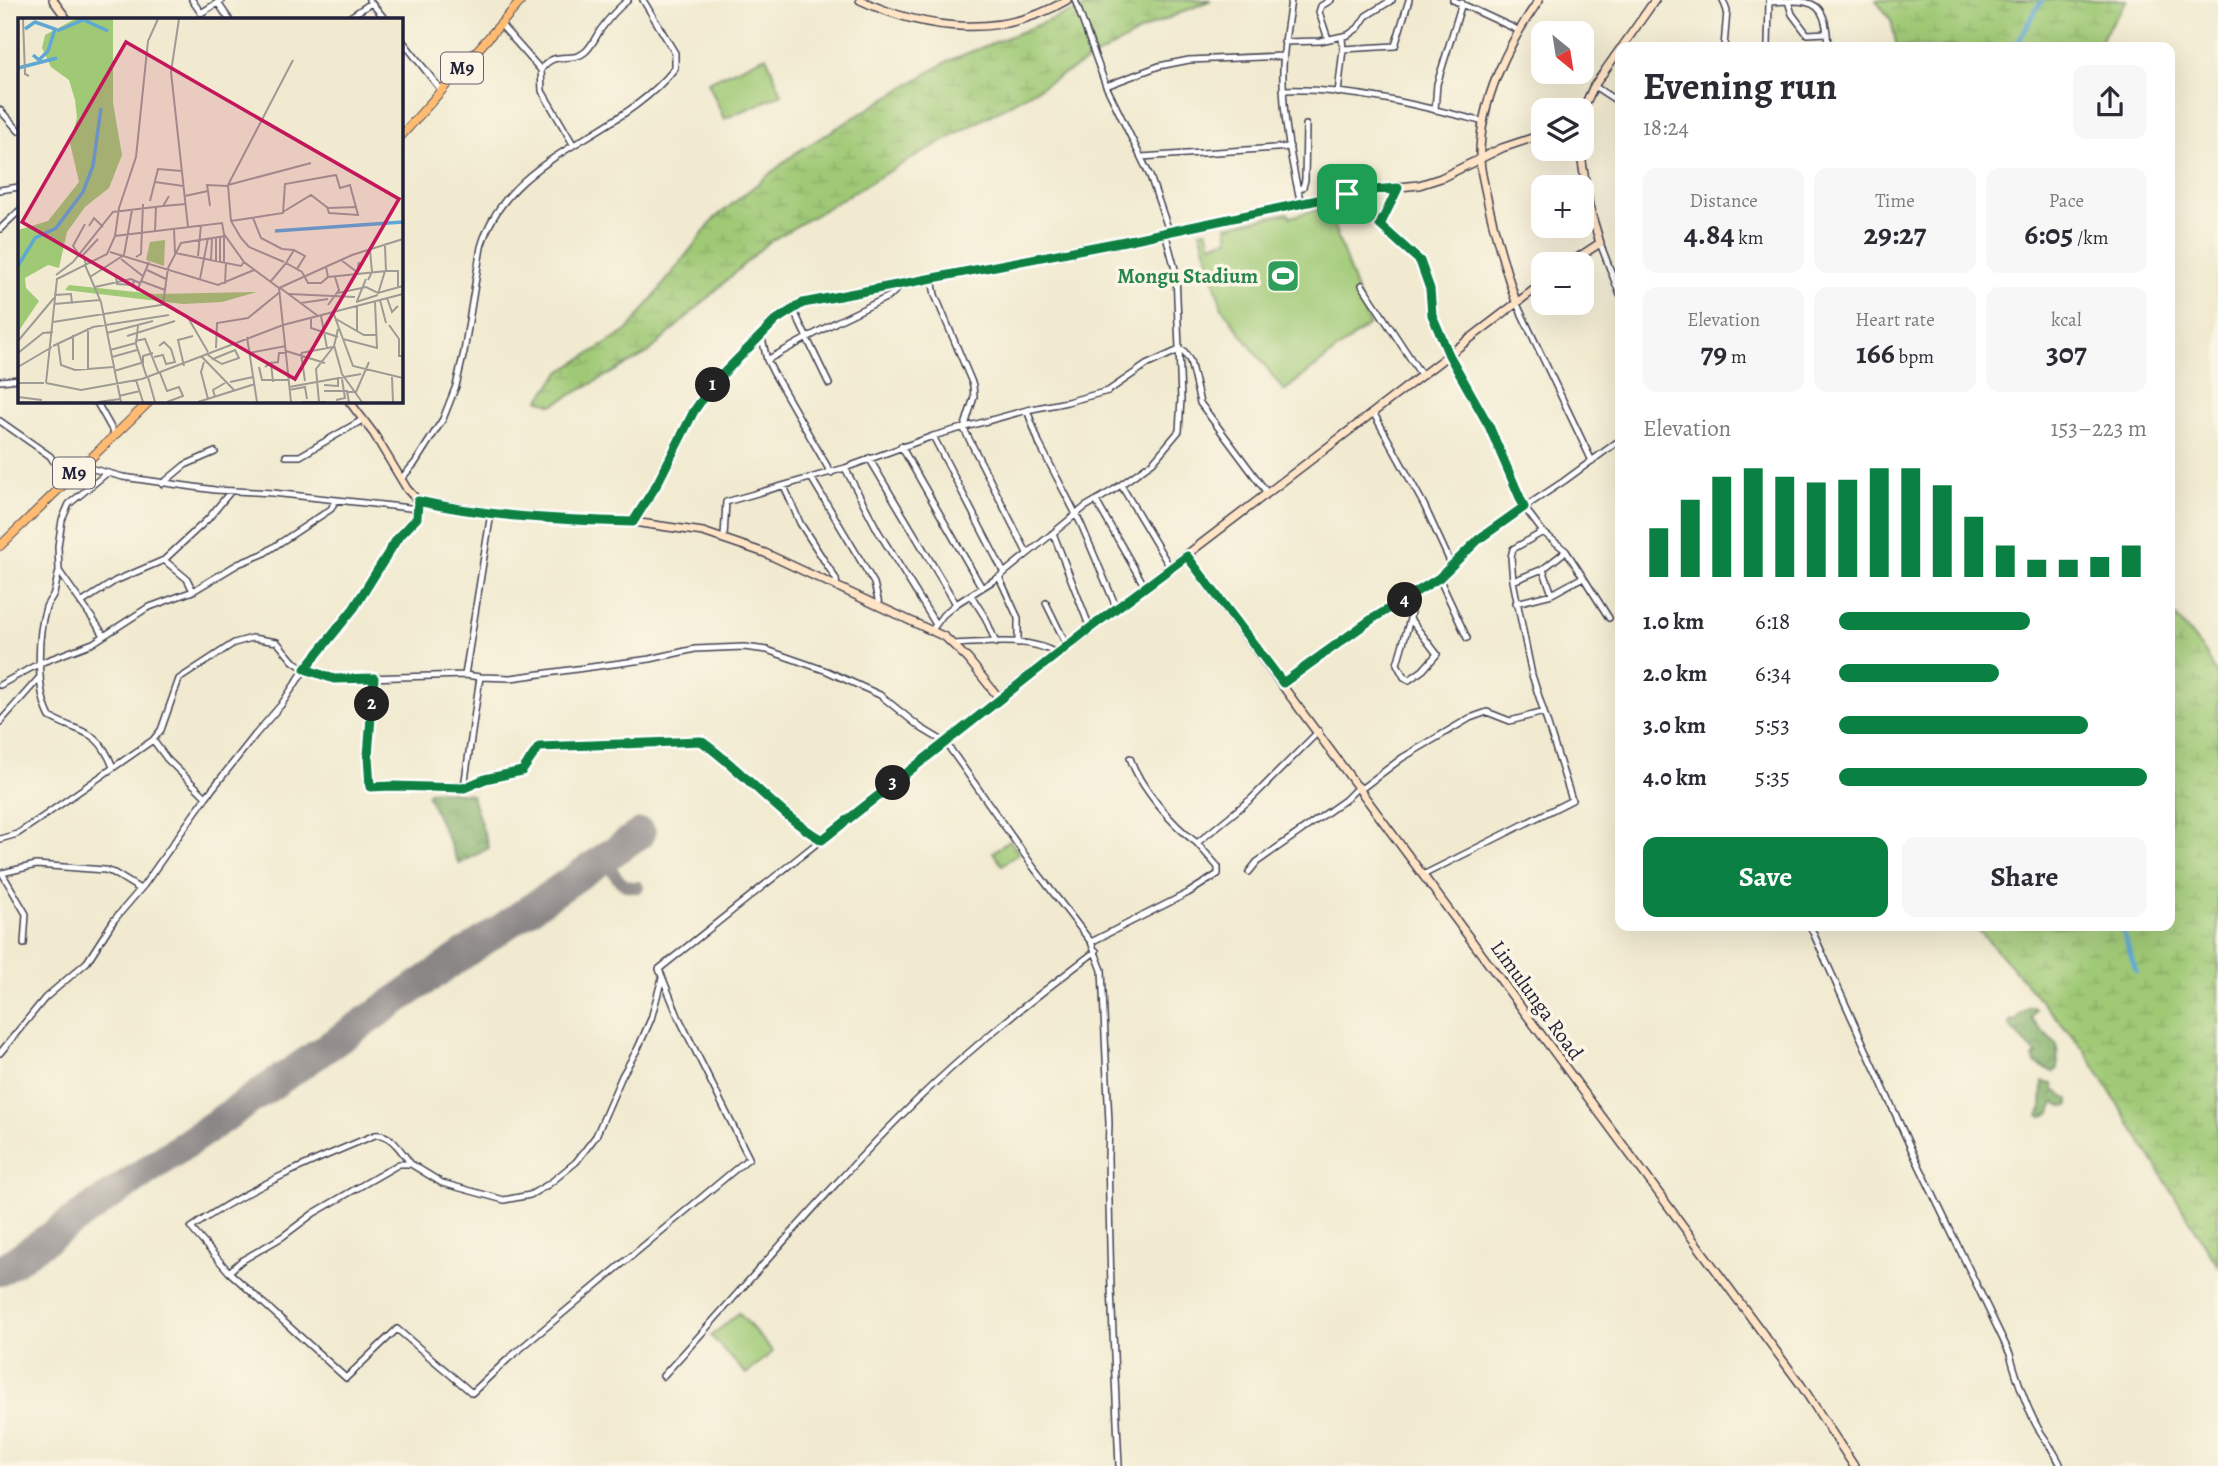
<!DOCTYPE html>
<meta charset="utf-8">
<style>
:root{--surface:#fff;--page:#f7f7f7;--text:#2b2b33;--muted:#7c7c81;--accent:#0b8043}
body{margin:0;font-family:Alegreya,serif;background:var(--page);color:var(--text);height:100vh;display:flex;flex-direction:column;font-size:26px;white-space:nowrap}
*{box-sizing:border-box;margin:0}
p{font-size:23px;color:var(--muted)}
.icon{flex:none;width:38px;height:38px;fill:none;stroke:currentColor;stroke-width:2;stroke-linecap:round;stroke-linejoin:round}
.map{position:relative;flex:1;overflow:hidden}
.panel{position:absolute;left:1615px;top:42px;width:560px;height:889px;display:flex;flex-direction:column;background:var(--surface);border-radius:14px;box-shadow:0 7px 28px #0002}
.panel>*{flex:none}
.needle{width:46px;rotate:150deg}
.controls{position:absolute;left:1531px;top:21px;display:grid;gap:14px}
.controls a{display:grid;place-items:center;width:63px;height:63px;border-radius:14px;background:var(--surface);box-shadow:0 7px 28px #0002;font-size:35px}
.pin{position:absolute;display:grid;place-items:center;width:60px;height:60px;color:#fff;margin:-30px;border-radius:14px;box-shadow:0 4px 10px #0006}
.km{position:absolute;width:35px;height:35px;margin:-18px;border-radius:50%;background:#222;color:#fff;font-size:19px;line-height:35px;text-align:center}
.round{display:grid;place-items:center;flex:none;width:74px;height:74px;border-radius:14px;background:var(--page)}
.head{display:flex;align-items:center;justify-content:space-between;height:119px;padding:0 28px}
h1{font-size:38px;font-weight:700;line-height:52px}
.stats{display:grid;grid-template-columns:repeat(3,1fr);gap:10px;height:119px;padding:7px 28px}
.stats div{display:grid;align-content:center;border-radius:14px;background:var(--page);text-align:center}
.stats b{font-size:30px;font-weight:700}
.stats small{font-size:19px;font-weight:400}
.stats p{font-size:19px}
.chart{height:196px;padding:14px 28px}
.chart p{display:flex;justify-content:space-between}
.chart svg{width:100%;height:126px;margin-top:7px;stroke:var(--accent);stroke-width:6}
.button{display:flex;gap:14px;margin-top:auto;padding:14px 28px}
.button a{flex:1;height:80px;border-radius:14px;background:var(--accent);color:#fff;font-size:28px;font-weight:700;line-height:80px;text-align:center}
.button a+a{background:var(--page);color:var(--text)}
ul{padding:0 28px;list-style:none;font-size:23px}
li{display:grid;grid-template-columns:112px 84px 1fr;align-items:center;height:52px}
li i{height:18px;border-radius:9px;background:var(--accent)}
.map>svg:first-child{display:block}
.grass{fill:url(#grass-tufts);stroke:#607658;stroke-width:2}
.forest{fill:url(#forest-crowns);stroke:#506850;stroke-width:2}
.wetland{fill:url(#wetland-marsh);stroke:#607658;stroke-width:2}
.pitch{fill:#9fc975;stroke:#607658;stroke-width:2}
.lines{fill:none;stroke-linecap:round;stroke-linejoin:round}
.canal{stroke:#5fa8d6;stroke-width:4.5}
.taxiway{stroke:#8a8686;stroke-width:12}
.runway{stroke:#8a8686;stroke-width:30}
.street-casing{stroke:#414051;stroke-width:8}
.secondary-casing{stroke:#414051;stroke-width:10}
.primary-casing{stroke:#414051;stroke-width:10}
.street{stroke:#fff;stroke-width:5}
.secondary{stroke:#ffe4c6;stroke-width:7}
.primary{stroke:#febb71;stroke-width:8}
.route-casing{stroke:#fff;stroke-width:14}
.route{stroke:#0b8043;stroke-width:9}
.labels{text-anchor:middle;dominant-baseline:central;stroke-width:7;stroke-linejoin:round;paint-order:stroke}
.shield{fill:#fcf5e5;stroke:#63616e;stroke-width:2}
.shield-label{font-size:19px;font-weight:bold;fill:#22223b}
.leisure-label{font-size:21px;font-weight:bold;fill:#27864d;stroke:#fcf5e5;text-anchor:end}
.street-label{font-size:21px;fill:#22223b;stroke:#fcf5e5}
.inset-river{fill:none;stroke:#5fa8d6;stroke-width:3.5}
.inset-road{fill:none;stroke:#9e9a94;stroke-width:2}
.view{fill:#c2185b;fill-opacity:0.15;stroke:#c2185b;stroke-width:3.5}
.inset-edge{fill:none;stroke:#22223b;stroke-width:3.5}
</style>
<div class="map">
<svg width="2218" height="1466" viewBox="0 0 2218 1466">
<defs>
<pattern id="grass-tufts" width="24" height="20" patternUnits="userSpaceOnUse" patternTransform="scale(1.75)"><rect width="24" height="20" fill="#9fc975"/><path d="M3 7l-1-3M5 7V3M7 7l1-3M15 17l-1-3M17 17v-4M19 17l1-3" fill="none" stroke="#89ac66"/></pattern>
<pattern id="forest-crowns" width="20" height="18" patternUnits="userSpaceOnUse" patternTransform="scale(1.75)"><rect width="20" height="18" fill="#7fad66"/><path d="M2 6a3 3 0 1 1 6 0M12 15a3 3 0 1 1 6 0" fill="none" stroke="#688c55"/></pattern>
<pattern id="wetland-marsh" width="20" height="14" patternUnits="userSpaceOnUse" patternTransform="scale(1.75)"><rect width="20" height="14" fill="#9fc975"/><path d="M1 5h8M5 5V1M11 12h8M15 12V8" fill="none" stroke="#89ac66"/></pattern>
</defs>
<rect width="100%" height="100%" fill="#fcf5e5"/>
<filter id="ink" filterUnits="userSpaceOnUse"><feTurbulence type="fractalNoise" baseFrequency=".0143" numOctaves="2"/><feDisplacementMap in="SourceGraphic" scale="14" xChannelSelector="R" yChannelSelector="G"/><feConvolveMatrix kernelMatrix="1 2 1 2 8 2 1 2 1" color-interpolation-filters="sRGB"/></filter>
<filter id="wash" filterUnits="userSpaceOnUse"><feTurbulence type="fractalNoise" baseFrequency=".00686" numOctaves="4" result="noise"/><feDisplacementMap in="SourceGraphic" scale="28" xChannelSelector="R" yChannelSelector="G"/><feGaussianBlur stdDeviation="1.57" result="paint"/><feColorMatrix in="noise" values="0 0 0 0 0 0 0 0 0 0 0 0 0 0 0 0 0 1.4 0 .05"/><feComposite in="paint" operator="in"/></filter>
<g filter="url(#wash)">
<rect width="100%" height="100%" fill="#f1ead0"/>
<path class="grass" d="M1010,840L1019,853L1002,865L993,852Z"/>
<path class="forest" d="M432,790L471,794L489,848L459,864L427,794Z
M2030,1007H2033L2036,1010L2031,1019L2057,1045L2058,1069L2053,1072L2035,1063L2033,1057L2037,1055L2009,1026L2010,1020L2016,1021L2019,1015Z
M2043,1082L2053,1084L2054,1090L2069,1099V1106H2060L2054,1102L2051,1113L2041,1117L2038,1115L2042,1107Z"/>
<path class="wetland" d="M1107,0H1211L1152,25L881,176L766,244L648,353L553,405L539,400L560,372L627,331L715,218L797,152L948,61L1060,16Z
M1876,0H2127L2096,47H1897L1891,20Z
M2170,609L2205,652L2218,676V1266L2083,1048L1975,926H2170Z"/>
<path class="pitch" d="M766,56L782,94L724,119L708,82Z
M1327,207L1369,325L1284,391L1222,308L1200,231L1207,230L1211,244L1229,239L1227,226L1288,213L1290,217Z
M739,1313L773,1352L746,1374L711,1336Z"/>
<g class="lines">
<path class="canal" d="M2015,47L2042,0
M2121,926L2136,971"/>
<path class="taxiway" d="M605,858C613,871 620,890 638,887"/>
<path class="runway" d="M0,1271L641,833"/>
</g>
</g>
<g filter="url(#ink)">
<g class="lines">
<defs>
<path id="street" d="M192,0L201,13L222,0
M369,0L385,19
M1075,0L1106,86L1150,176L1169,231
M1291,0C1288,23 1283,46 1283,70C1282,115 1291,160 1301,204
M1453,0L1518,30
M1723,0L1727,11L1724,47
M1788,1C1815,0 1824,7 1827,33
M1769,2L1788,1L1792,14L1807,34L1827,33L1828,47
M218,3L229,19
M347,19L371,3
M501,25L541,70L542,91L573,144
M401,39L441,90
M1328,39L1319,12L1321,6L1331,0
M1284,42L1320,41L1348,35L1358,28L1366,16L1392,0
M1768,47L1769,1
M1343,49L1395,46L1409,0
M541,70C554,49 571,64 585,52C592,46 596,36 601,29C609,18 618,8 628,0
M1106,86L1159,66L1189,60L1283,56
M1594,86L1620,103
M1283,90C1352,88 1418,105 1484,122
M1338,93L1343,49L1342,38
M0,110L19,131
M1435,110L1437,84L1462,3
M1141,157L1290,147
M1398,188L1380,225L1420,261L1430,289L1432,315L1449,355L1489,426L1524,507L1543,532L1566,551L1543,569L1513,581L1511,557L1513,549L1543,532
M0,190L19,187
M1298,190L1303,187L1305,180L1306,125
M0,229L19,211
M1600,243L1620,295
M932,279L935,295L973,385L974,397L964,429L1027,553
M1362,285L1422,376
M1516,302L1592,461
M793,309L829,384
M761,334L767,360L773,372L831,473
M767,360L836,322L890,296L902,284
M0,381L19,379
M96,401L115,435
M1027,410L1040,445L1081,524L1117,609
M1373,412L1424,505L1452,566
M0,421L50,456L66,480
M933,436L1004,573
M901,446L982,588
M286,456H300L364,419
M869,458L956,604
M82,466L123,477L215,490L273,493L419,509
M845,468L878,531L935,623
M401,479L415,463L443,419L456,386L464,352L481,247C508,153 620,139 675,68V53L643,0
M812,479L874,583L879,604
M162,484L185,465L215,452
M1121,485L1171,569
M784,486L800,523L836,579L837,588
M1096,501L1145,587
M1053,533L1090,628
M724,537L726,502L845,468L933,436L1027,410L1067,402L1108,391L1146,365L1179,350L1184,351L1190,361L1200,403L1268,494
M1566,551L1583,577
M164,560L187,579L193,591
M1543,569L1552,594
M59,571C57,578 56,586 54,593C52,598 48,602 46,607C37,636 36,691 50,717C83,735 97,727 113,767
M999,577L1018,618V643
M1439,578L1467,638
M971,595L986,619L996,643
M81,603L115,581L164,560L208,519L231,491
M1046,603L1067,646
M1516,603L1552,594L1583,577L1609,618
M1410,619L1437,654L1423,670L1409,680L1404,677L1397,664L1410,619L1413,595L1439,578L1479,539L1499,524L1564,481L1620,440
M932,630L943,615L956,604L999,577L1085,507L1112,491L1153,462L1179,431L1181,399L1176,273L1165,232
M104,635L59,571L58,546L62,520L69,504L107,473
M954,644C986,643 1029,636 1057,654
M480,677L511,678L650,659L695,649L744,647L767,650L827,671L880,695L921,728L946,743L1034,868L1091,942L1102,970L1109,1123L1108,1158L1111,1288L1119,1466
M374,679L368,739L369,786L464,787L480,677L465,675
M1283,683L1372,619L1413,595
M0,685L40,663L93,643L147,608L193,591L238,564L263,554L331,509L335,501
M0,722L40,677
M1130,758C1140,787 1172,825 1197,843L1251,799L1319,731
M464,787L485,779L522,771L539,747L701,741C744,771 776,814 822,840
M1361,789L1402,758L1470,718L1487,712L1510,721L1544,712
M206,797L167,759L153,740L161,730L179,679L234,643L252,638L277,642L293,661L305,669L334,679L465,675L491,513
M0,839L17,834L41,818L153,740
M1249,872L1257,862L1345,800L1359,786
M1423,875L1572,800L1532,675L1513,581
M1810,926L1913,1153L2010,1354C2017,1379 2025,1405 2038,1428C2046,1441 2055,1452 2061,1466
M1091,942L1188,893L1218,874V867L1197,843
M24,944L26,914L2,873L36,865L105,870L114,873L140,889
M0,1053L45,998L87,962L114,920L144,885L206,797L255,735L281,705L305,669L354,608L397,539L417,518L418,501
M411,1164C402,1153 391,1132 375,1135C312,1161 246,1189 191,1228L229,1272L346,1378L397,1329L472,1393L508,1359L749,1158L678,1016L659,969L999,698
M229,1272L241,1261L282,1237L314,1213L399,1164H411L442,1183L504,1200L530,1195L549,1184L576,1162L596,1136L622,1076L638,1048L651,1019L662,978
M663,1376C747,1285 827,1188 916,1101C972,1046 1034,998 1096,951"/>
<path id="secondary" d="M53,0L67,19
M860,0C927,31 1002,39 1067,0
M1622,47L1655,0
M1582,111L1594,86L1620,49
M1568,264L1600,243L1589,206L1580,149
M1516,302C1504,265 1493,228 1485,189C1483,179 1480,168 1480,158C1479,102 1508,44 1539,0
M349,401L374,434L407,489L418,501L491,513L575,520L633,522L703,532L765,553L945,637L968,659L999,698L1544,282
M633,522L657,484L694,411L713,384L776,319L803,303L1125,241L1360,191L1419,185L1441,178L1502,148L1544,134
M1187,557L1801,1385L1854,1466"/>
<path id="primary" d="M401,136L522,0
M0,546L150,401"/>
</defs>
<use href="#street" class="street-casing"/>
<use href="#secondary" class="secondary-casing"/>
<use href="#primary" class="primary-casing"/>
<use href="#street" class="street"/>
<use href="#secondary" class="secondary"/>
<use href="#primary" class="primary"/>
</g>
</g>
<g class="lines" filter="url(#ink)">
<defs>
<path id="route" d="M1398,188L1380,225L1420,261L1430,289L1432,315L1449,355L1489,426L1524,507L1479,539L1439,578L1372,619L1283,683L1187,556L1090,628L822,840C776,813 744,771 701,741L539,747L522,771L485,779L464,788L392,786L370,787L368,756L374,678L334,679L305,669L354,608L397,539L417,518L418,501C488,517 562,520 633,522L657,484L694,411L713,384L776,320L803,303L1125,241L1360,191Z"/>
</defs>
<use href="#route" class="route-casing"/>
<use href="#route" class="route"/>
</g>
<defs>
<symbol id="stadium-square" viewBox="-11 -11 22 22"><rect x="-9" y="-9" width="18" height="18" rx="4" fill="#2e9e5b" stroke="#fcf5e5"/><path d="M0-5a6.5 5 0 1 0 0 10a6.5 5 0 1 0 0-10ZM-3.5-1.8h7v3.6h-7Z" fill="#fff"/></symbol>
</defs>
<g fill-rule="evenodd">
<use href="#stadium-square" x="1264" y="257" width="38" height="38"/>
</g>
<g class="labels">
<g class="shield">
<rect x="441" y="52.5" width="42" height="31" rx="5"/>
<rect x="53" y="457.5" width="42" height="31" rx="5"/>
</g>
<g class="shield-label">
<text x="462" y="68">M9</text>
<text x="74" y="473">M9</text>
</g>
<g class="leisure-label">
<text x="1258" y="276">Mongu Stadium</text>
</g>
<g class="street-label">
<text transform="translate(1537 1000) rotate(54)">Limulunga Road</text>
</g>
</g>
<g transform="translate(18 18)">
<rect width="385" height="385" fill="#f1ead0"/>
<path d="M57,1H95V85L104,137L91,170L67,189L49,214L41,250L30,247L7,260L8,270L21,283L0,314V212L30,203L61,164L52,125L59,100L57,82L51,62L33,49L24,30L27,17ZM51,267L137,276L239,274L204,284L165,286L47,272Z" fill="#9fc975"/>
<path d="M147,222L146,248L128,242L132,224Z" fill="#9fc975"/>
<path class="inset-river" d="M66,2L90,13M7,11L17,4L37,11L30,33L21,42L15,37M39,13L65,2M0,50L39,40M257,213L385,204M0,248L17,220L38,210L65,174L75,148L83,90"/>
<path class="inset-road" d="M5,1L7,56L11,58M161,1L153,54L170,209M137,164L165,168M210,167L293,145M190,173L189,167L210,168M167,178L190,173L192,188M132,183L140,151L164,153M145,188L168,186M265,194L293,177L310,190L339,189M235,200L243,220L264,231L276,232M213,203L265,195L267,166L318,157L322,170L332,167L340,197L311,195L309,189M71,208L76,200L85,209M156,211L157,235L223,248L226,244M137,213L138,189M97,218L101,190L118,139L130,23L140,1M206,218V244M202,219V243M92,234L200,267L236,252M60,235L55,228L67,206M180,238L183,207M118,239L123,236L125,186M103,241L126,259M193,242L194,220M323,242L339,254L341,244M198,243V219M266,244L231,229L223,220L213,203L210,167L275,42M268,245L276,232L287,238L279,251M68,246L65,237L80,221M67,247L83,284L103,384M150,250L163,225L207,218M129,252L148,261M368,253H380V269M38,257L55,244L95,194L145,188L151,178M98,258L99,266L115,267L116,262M72,259L106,237L114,192M310,259L368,253L367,228M182,261L190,220M350,262L354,254L352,232M123,263L147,272M253,263L268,245L284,254L290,265H303L310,259L308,249M207,266L208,244M77,269L113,261L122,265M261,269L300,298M261,270L334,237L385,221M119,273L131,244M320,275L348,269L360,275L385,268M271,276L337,279M360,276L367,253M36,277L53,276L54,286M369,280L374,294L380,288M362,282L368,305M339,283L348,261M338,284L360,277M283,285L310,281M36,286L82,282M145,286L150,250M310,287L321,272L317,259M339,288V313M315,294L335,348L385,360M303,298L309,330M293,300V310L320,319M318,301L346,317H359M35,304L149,286L169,298L190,334M371,307L381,321V338H385M120,308L118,326L129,360M70,310V352M89,315L135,303M55,317V342M109,318L157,303M229,319L239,384M325,321L359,330L357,283M0,323L36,280M117,323L127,321L141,356M40,325L43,347L57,352L95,349M316,327L324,356L344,384M35,328L75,309L151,297M198,330L199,305L230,300L262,274M92,332L118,325M268,333L307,345M0,335L25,315L35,314M188,335L195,341L217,332L221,340L204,346L195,341M231,335L268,328M283,335L315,329M283,335L287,363M183,338L216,372M94,339L119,332M136,339L145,337L148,346L157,344L153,331L146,324L141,328M186,344L183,354L190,381M253,345L260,344L261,335H268M166,348L160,322L175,318M0,349L34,329M125,349V338L135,335M241,349L244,362H271M247,349L253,345L255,364M96,353L123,345M142,355L149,373L161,369L165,378L149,384M130,359L137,384M374,359L375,384M118,362L125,384M212,364L235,359M0,365H26M28,365L39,261L89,236L97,218L204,205L206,216L226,244L261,270L273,384M28,365L63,372L124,361L265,307L385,276M306,367L320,368V361M271,369L343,356M271,372L287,369L289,381M306,373H329L331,384M330,374H338L351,344M101,378L122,373M0,379L24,382M197,379L195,372L207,365M318,382L327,380L324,361M80,384L102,381M180,384L237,366M284,384H308M301,384L298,351L316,328L320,311"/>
<path class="view" d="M108,24L381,181L277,361L4,204Z"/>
<rect width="385" height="385" class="inset-edge"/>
</g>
</svg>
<div class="controls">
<a><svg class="needle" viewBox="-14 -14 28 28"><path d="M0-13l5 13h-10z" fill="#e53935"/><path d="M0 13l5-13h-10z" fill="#7c7c81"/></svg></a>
<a><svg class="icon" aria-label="layers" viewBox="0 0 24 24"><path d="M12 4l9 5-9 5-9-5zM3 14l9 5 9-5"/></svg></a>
<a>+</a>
<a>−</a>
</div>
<div class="pin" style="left:1347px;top:194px;background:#1e9e55"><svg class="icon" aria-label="arrive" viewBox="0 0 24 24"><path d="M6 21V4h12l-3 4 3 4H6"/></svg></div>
<b class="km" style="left:713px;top:385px">1</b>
<b class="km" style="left:372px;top:704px">2</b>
<b class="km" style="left:893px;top:783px">3</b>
<b class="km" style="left:1405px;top:600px">4</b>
<section class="panel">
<div class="head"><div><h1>Evening run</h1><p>18:24</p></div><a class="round"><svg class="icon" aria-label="share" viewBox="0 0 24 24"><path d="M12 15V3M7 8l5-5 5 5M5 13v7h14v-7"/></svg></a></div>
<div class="stats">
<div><p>Distance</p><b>4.84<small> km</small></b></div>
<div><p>Time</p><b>29:27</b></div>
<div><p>Pace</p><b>6:05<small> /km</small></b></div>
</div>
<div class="stats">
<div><p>Elevation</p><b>79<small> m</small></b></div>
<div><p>Heart rate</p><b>166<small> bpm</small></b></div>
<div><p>kcal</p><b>307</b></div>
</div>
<div class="chart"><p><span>Elevation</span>153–223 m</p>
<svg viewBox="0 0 160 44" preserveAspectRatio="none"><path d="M5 44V27M15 44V17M25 44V9M35 44V6M45 44V9M55 44V11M65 44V10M75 44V6M85 44V6M95 44V12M105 44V23M115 44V33M125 44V38M135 44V38M145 44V37M155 44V33"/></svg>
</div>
<ul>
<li><b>1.0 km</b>6:18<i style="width:62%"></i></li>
<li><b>2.0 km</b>6:34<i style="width:52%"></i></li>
<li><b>3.0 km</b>5:53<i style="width:81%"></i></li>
<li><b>4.0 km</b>5:35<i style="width:100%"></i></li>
</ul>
<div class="button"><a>Save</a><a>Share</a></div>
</section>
</div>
